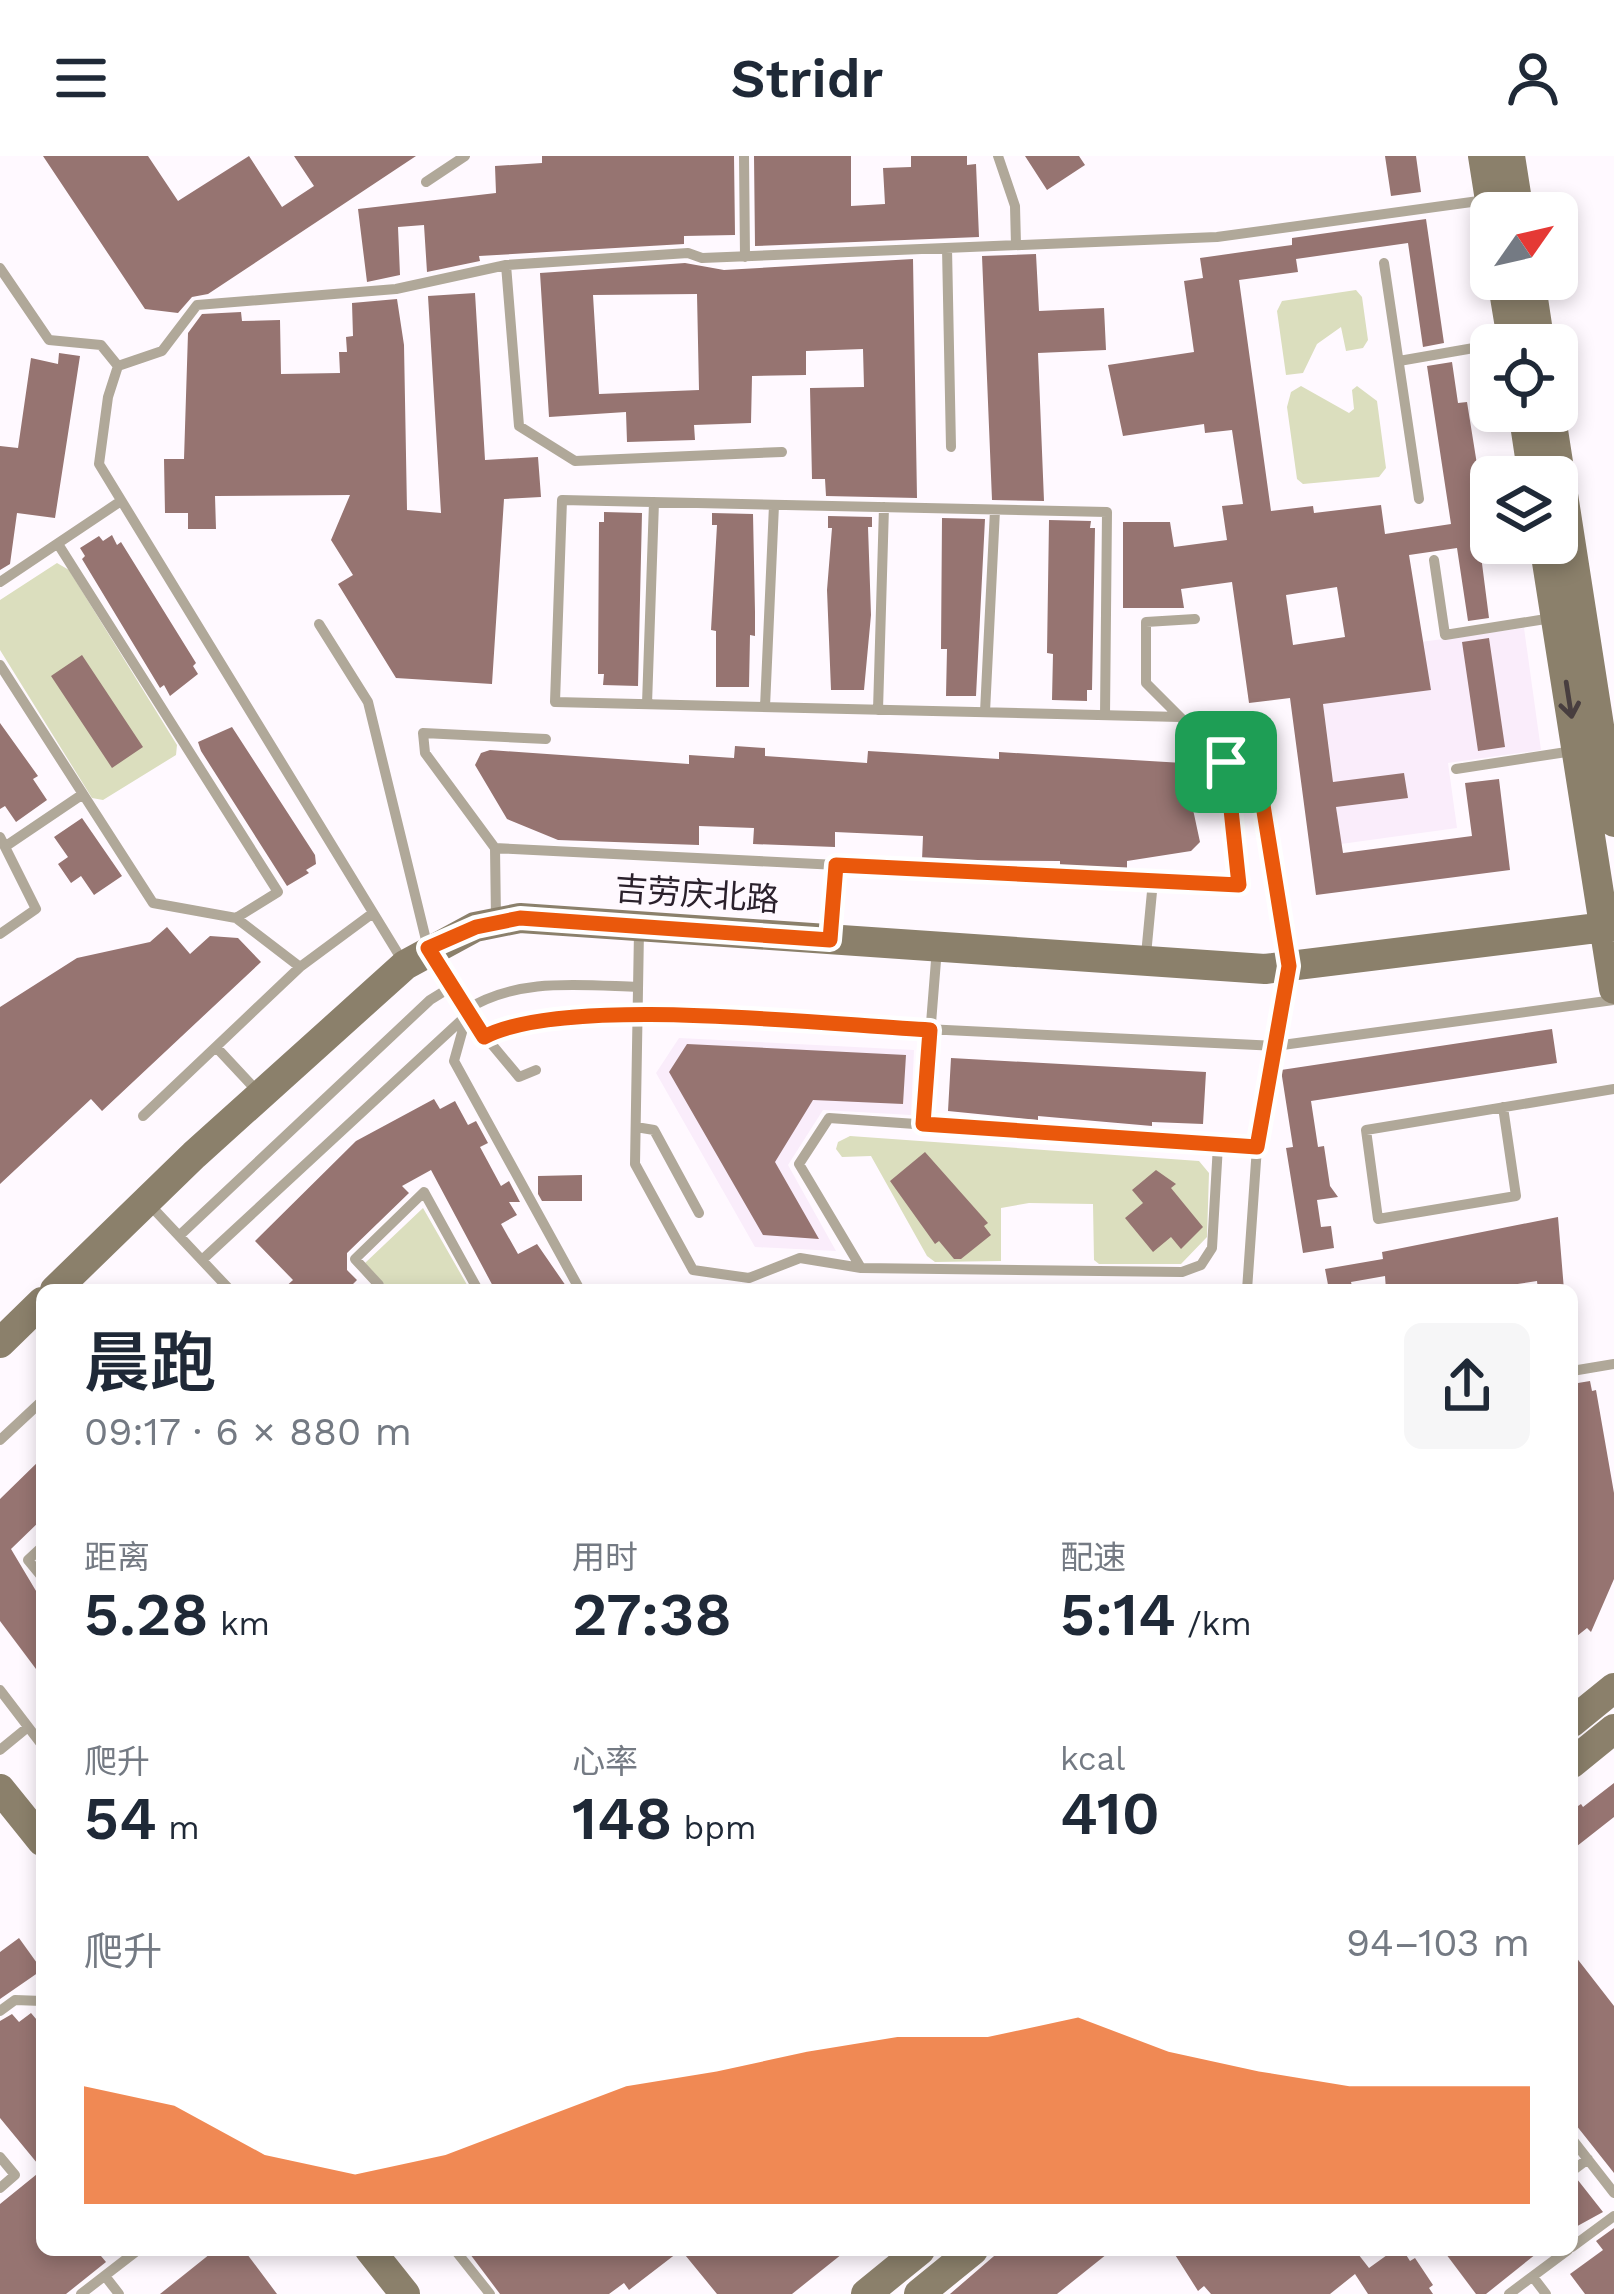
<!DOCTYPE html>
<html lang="zh">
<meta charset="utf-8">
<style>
:root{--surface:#fff;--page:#f6f6f7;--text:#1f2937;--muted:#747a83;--accent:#ea580c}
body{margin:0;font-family:"Work Sans","Noto Sans SC",sans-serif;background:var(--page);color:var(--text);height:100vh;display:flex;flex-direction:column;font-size:45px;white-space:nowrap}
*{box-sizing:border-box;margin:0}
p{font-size:39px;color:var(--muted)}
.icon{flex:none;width:66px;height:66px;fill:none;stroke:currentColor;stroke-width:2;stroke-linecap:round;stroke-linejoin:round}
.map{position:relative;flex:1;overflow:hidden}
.sheet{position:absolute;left:36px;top:1128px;width:1542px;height:972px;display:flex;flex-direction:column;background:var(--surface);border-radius:18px;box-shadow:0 6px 18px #0003}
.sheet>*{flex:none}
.needle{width:78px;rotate:56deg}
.controls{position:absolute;left:1470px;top:36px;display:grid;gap:24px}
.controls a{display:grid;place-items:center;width:108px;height:108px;border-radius:18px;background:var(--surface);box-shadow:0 6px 18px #0003;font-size:60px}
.pin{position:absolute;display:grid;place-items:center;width:102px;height:102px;color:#fff;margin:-51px;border-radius:24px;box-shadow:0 6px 18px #0006}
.round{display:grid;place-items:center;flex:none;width:126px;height:126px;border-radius:18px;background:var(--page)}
.head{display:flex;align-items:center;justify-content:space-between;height:204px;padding:0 48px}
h1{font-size:66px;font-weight:600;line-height:90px}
.figures{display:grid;grid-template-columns:repeat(3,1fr);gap:18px;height:204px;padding:12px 48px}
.figures div{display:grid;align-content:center}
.figures b{font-size:60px;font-weight:600}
.figures small{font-size:33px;font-weight:400}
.figures p{font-size:33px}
.chart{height:336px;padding:24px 48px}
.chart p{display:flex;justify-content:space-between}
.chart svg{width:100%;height:216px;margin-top:12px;fill:var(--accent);opacity:.7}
header{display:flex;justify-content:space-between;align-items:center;height:156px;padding:0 48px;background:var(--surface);font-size:54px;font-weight:600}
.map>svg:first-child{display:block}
.built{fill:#faedfb}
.green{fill:#dbdebe}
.building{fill:#967471;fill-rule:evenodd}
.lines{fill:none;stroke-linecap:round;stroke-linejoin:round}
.lane{stroke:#b0a899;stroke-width:10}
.secondary{stroke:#8b806b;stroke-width:30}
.oneway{stroke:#483e3f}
.route-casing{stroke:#fff;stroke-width:24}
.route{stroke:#ea580c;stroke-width:15}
.labels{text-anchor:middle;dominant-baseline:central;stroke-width:9;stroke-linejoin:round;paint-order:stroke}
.street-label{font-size:33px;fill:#2b212c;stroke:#fff9ff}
</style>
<header><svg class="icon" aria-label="menu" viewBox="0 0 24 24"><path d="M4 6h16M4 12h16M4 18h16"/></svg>Stridr<svg class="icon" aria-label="person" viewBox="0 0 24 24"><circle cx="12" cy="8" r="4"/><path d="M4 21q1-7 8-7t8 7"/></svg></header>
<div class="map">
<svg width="1614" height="2138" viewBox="0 0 1614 2138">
<rect width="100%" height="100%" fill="#fff9ff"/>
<path class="built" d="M1524,472L1541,594L1448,607L1457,672L1341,688L1317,500Z
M679,882L914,894L911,959L823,954L788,1009L836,1095L755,1091L656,917Z"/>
<path class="green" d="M1356,134L1362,141L1368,184L1363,192L1346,195L1341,171L1317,188L1303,217L1286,219L1277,155L1282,145Z
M1301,230L1349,257L1354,253L1352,234L1357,230L1377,245L1386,312L1379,321L1303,328L1297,323L1287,251L1291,236Z
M57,407L69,414L177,589L176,599L103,644L92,642L0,494V444Z
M850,980L1199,1005L1209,1017L1207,1081L1181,1108H1099L1094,1104L1093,1048L1029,1047L1001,1052V1105L935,1106L927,1100L871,1000L842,1001L836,993L838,986Z
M423,1052L470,1134H385L387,1131L365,1107Z"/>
<path class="building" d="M43,0H148L178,45L249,0L282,51L314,30L294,0H416L208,138L192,141L178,157L145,153Z
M542,0H734L735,79L684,80V88L479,100L480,105L427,116L424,69L398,71L400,119L367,126L358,53L496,37L495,10L542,7Z
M754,0H851V50L885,48L883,12L911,11V0H967V9L976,8L979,81L755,90Z
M1025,0H1079L1085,9L1047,34Z
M1385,0H1416L1421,36L1391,40Z
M1426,63L1444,187L1423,191L1408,87L1296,103L1298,116L1239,124L1271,355L1313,350L1314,357L1381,349L1385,378L1451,368L1427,210L1452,206L1458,247L1467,246L1479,321L1471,322L1489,462L1468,465L1457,392L1409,399L1431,534L1323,548L1333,626L1404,617L1408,642L1336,651L1343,697L1472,680L1465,627L1499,623L1510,714L1316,739L1290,542L1249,547L1232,426L1181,433L1184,452H1123V366H1170L1174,391L1227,384L1222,350L1243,348L1232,274L1205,277L1204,268L1123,280L1108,209L1194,196L1184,125L1203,122L1200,102L1292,89V82ZM1337,431L1345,481L1293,489L1286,439Z
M1036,98L1039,155L1104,152L1106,194L1038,197L1044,345L992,344L982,100Z
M913,103L917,342L826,340L825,323H812L810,232L864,231L863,193L806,195V219L752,220L751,267L694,269L695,284L627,286L626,256L549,261L540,117L685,107L724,114ZM697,138L699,234L599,238L593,139Z
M475,137L485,304L538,301L541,341L504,343L492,528L396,522L338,428L353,419L331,384L350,339L215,340L216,373H188V357H165L164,303H184L188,177L202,158L241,156L242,165L280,164L281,218L340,217L339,196H347L346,181L353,180L352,147L397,143L404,189L407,354L441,357L428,140Z
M59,197L80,200L55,362L17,357L10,408L0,414V290L18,292L31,202L58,208Z
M604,356L642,357L638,530L603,529L604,518H598L599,366H604Z
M712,357L753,358L755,456V480L750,479L749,531H716V475L711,474L717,369H712Z
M828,360L872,361V371H868L871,459L864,534H831L827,434L832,372H828Z
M942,362L985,363L976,540H946L947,493H941Z
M1049,364L1091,365L1090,372H1095L1092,534H1087V545L1052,544L1053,498L1047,497Z
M112,379L117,389L121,386L196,507L193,510L198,518L170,540L164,529L160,532L82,403L85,400L80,392L99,380L103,385Z
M1489,482L1505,591L1478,595L1462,486Z
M82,499L143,591L112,612L51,520Z
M0,567L38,620L33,623L47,644L16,666L5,650L0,653Z
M232,571L315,699L316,708L306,714L309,717L287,730L201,595L198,586Z
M735,590L765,592V600L867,607L868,595L999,603V596L1183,607L1200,686L1191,695L1127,705V714L1060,710V705L922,704L923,680L835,676V691L753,688L754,672L699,670V689L558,684L507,663L475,609L481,597L490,594L689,608V599L734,602Z
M82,662L122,720L94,739L81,720L71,727L58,708L68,701L54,681Z
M167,771L190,798L210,780L238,782L261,806L102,955L91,943L0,1028V851L77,802L150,786Z
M1552,873L1557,907L1311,945L1318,991L1324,990L1330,1030L1338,1041L1317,1044L1321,1071L1331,1070L1334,1092L1303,1097L1286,992L1293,991L1281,914Z
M687,888L906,899L903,948L813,944L775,1006L819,1083L763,1079L669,916Z
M951,902L1206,916L1203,968L1152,966V970L1038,960V964L948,955Z
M434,943L440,953L455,945L468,969L476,965L488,987L480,991L501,1030L509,1025L520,1046H509L517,1059L501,1068L518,1098L537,1088L566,1130L558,1134H495L431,1014L402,1030L409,1037L347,1097V1114L357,1124L347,1134H282L293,1124L255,1085L356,985Z
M925,996L988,1067L984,1070L991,1079L961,1103H954L939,1085L935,1088L890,1025Z
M1156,1014L1176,1028L1171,1032L1203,1071L1181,1093L1171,1081L1153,1096L1125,1062L1143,1047L1132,1034Z
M582,1019V1045H542L538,1038V1020Z
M1558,1061L1564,1134H1538L1537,1125L1477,1134H1386L1385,1120L1351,1126L1353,1134H1329L1325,1113L1383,1103L1382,1096Z
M1590,1225L1592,1235L1596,1234L1614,1337V1423L1591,1476L1587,1472L1572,1484V1405L1577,1394L1572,1366V1228Z
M42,1302V1363L11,1393L42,1445V1521L0,1465V1343Z
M1614,1627V1661L1572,1694V1654L1581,1648L1583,1651Z
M19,1782L42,1814L0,1843V1796Z
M1572,1796L1614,1850V2017L1572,1964Z
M31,1857L42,1870V2013L0,1962V1865L12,1858L19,1866Z
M42,2014V2094H96L106,2106L66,2138H0V2048Z
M1577,2023L1603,2056L1572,2073V2025Z
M1614,2072V2138H1585L1570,2118L1603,2094L1596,2085Z
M215,2094H244L277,2138H160Z
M467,2094H847L792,2138H717L681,2094L629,2134L624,2127L609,2138H500Z
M1001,2094H1112L1057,2138H950Z
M1172,2094H1355L1369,2112L1394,2094H1403L1410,2105L1415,2102L1433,2129L1429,2132L1433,2138H1368L1355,2118L1330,2138H1211L1204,2130L1198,2135Z
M1443,2094H1541L1486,2138H1476Z"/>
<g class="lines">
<path class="lane" d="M744,0L745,101
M998,0L1015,50L1016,89
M426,26L465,0
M947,92L951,291
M1384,107L1419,343
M506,109L519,270L575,305L782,296
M0,112L49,184L101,189L118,210L108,241L99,308L402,804
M1399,205L1491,189
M118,210L162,195L197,149L396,133L506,109L688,97L702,102L1217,81L1486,44
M58,388L278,736L236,762
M1434,404L1445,479L1552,462
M0,426L121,345
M319,468L368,546L428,792L464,855L519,921L536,914
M0,509L153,747L236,762L300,811
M647,548L654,346
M765,551L774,349
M878,554L884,351
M985,556L995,354
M1105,559L1107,356L562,344L555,546L1180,561
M1456,613L1573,595
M0,681L36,753L0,778
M6,690L83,638
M495,692L1239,729L1226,609
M496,763L495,692L425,597L423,577L546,583
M639,775L635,1008L693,1114L749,1122L800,1102L861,1112L1182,1116L1201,1109L1212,1092L1218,989L1257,991L1289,810L1262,643L1146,527V466L1195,463
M831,778L836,709
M1146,799L1153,725
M464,855C517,821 578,829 638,831
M466,862L454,905L580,1134
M484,881L510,868L638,859L1275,890L1614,844
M216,891L259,937
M1503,951L1516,1040L1378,1063L1366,974L1614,933
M143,960L300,811L373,757
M923,968L937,792
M636,971L654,974L699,1057
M149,1048L230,1134
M179,1080L430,844L451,831
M202,1104L467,859
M861,1112L799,1008L829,962L1218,989
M373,1134L379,1129L355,1103L424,1036L478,1134
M1247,1134L1257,991
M1572,1215L1614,1208
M0,1284L42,1245
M42,1391L28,1404L42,1421
M0,1534L42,1589
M0,1594L28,1571
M0,1855L15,1844L42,1845
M1572,1983L1614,2037
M0,2001L15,2019L0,2032
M1572,2015L1588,2003
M1572,2091L1614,2060
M455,2094L490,2138
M105,2120L119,2138
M1533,2121L1546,2138
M81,2138L138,2094
M1509,2138L1568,2094"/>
<path class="secondary" d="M1483,0L1492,57
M1510,0L1519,57
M1502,123L1513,189
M1530,123L1540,189
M1523,255L1533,321
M1550,255L1614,666
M1544,387L1614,833
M55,1134L194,999L405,809L475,771L520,762L1265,813L1614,770
M0,1187L42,1146
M1572,1566L1614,1532
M1572,1607L1614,1573
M0,1633L42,1685
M370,2094L405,2138
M866,2138L920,2094
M919,2138L973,2094"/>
</g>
<defs><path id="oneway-shaft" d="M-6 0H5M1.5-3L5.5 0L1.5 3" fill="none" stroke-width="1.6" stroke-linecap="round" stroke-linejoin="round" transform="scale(3)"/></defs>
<use class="oneway" href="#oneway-shaft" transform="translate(1569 544) rotate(81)"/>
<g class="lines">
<defs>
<path id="route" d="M1226,606L1262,643L1289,810L1257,991L923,968L930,874C828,869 566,838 484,881L428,792L476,771L520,762L830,784L836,709L1239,729Z"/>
</defs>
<use href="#route" class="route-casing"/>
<use href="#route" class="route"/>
</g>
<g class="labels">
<g class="street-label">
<text transform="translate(697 738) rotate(4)">吉劳庆北路</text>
</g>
</g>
</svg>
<div class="controls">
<a><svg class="needle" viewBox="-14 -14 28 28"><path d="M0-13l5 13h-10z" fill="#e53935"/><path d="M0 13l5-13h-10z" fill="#747a83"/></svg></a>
<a><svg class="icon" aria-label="locate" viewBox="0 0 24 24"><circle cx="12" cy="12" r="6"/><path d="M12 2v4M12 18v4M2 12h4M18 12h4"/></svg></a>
<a><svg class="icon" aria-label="layers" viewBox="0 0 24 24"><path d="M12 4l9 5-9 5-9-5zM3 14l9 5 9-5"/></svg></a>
</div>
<div class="pin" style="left:1226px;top:606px;background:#1e9e55"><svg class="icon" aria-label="arrive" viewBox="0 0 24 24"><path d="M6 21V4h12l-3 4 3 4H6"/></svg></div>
<section class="sheet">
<div class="head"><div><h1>晨跑</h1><p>09:17 · 6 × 880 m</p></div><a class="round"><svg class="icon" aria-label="share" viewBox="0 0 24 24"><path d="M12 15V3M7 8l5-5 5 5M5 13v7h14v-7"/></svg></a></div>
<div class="figures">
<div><p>距离</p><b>5.28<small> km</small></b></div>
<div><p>用时</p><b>27:38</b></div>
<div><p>配速</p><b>5:14<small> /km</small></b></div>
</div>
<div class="figures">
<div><p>爬升</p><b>54<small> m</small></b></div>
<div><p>心率</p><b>148<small> bpm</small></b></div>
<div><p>kcal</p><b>410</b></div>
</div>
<div class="chart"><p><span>爬升</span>94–103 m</p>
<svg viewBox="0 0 160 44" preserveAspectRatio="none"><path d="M0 44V20L10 24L20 34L30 38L40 34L50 27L60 20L70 17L80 13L90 10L100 10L110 6L120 13L130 17L140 20L150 20L160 20V44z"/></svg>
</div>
</section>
</div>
